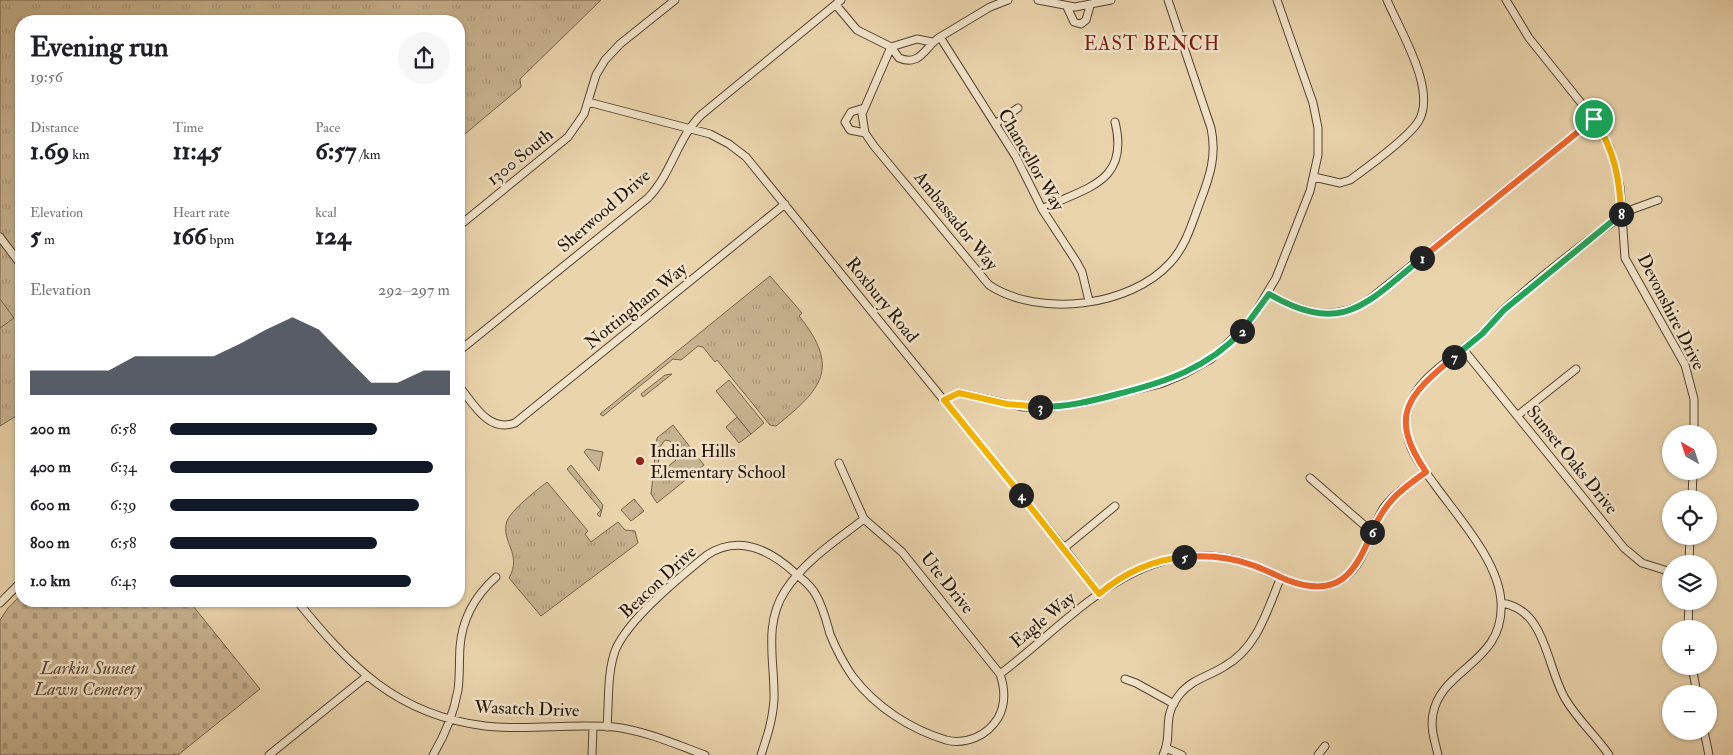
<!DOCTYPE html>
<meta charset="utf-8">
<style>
:root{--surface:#fff;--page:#f6f6f6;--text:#202124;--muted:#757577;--accent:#111827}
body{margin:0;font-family:"IM FELL Double Pica",serif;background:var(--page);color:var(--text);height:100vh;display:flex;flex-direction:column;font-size:19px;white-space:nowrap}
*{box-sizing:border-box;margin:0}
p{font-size:16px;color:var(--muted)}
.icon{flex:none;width:28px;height:28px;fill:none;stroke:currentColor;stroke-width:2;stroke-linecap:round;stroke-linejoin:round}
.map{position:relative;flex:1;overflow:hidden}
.details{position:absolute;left:15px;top:15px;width:450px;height:592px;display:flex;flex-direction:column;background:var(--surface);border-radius:20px;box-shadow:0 1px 4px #0004}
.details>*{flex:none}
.needle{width:32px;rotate:321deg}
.fabs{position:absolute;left:1662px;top:425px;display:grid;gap:10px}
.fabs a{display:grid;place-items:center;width:55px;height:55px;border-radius:50%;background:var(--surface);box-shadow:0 1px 4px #0004;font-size:25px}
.pin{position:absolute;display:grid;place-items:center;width:42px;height:42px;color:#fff;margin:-21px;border:2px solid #fff;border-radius:50%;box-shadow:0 1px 5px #0007}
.km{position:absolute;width:25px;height:25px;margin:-12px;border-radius:50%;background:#222;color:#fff;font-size:14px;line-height:25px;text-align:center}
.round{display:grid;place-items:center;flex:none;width:52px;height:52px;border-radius:26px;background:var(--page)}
.summary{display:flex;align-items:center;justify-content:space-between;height:85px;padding:0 15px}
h1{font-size:28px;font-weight:700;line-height:38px}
.stats{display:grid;grid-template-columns:repeat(3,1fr);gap:8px;height:85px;padding:5px 15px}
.stats div{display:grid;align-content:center}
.stats b{font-size:25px;font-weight:700}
.stats small{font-size:14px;font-weight:400}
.stats p{font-size:14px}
.chart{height:140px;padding:10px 15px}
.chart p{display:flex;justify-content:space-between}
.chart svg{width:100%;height:90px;margin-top:5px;fill:var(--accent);opacity:.7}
ul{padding:0 15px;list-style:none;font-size:16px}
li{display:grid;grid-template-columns:80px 60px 1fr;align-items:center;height:38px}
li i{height:12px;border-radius:6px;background:var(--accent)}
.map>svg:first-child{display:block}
.grass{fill:url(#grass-tufts);stroke:#75644b}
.forest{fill:url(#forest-crowns);stroke:#75644b}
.cemetery{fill:url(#cemetery-stones);stroke:#75644b}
.garden{fill:#c8b390;stroke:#75644b}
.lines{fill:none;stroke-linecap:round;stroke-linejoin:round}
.minor-casing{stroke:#544430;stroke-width:9}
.minor{stroke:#f1e3c9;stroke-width:7}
.split-1-casing{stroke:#fff;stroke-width:10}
.split-2-casing{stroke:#fff;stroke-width:10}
.split-3-casing{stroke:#fff;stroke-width:10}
.split-4-casing{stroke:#fff;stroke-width:10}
.split-5-casing{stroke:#fff;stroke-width:10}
.split-6-casing{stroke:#fff;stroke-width:10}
.split-7-casing{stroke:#fff;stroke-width:10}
.split-8-casing{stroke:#fff;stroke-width:10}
.split-9-casing{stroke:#fff;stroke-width:10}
.split-1{stroke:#f0652b;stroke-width:6}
.split-2{stroke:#22a559;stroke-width:6}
.split-3{stroke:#22a559;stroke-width:6}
.split-4{stroke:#f5b400;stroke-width:6}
.split-5{stroke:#f5b400;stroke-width:6}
.split-6{stroke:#f0652b;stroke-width:6}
.split-7{stroke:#f0652b;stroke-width:6}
.split-8{stroke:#22a559;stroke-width:6}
.split-9{stroke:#f5b400;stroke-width:6}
.poi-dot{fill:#8f2418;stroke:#f1e3c9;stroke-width:2}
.labels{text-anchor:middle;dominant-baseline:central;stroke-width:5;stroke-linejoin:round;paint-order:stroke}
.street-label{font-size:18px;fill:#221406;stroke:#f1e3c9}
.poi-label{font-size:18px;fill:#221406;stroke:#f1e3c9;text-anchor:start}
.park-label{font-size:18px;font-style:italic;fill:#5c4c36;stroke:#f1e3c9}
.neighbourhood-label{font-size:19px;letter-spacing:1px;fill:#7a1f14;stroke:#f1e3c9}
</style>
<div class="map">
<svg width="1733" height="755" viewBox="0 0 1733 755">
<defs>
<pattern id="grass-tufts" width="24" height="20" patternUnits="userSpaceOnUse" patternTransform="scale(1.25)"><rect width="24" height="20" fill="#c8b390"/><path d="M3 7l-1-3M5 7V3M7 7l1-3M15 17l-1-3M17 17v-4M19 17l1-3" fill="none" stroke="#ac997b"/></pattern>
<pattern id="forest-crowns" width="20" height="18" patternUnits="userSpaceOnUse" patternTransform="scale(1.25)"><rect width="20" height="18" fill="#c8b390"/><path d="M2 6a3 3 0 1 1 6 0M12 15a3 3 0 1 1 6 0" fill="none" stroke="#ac997b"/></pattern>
<pattern id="cemetery-stones" width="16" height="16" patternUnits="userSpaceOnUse" patternTransform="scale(1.25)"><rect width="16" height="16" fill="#c8b390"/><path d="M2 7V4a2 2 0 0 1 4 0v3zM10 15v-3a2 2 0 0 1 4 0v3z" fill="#ac997b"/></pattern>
</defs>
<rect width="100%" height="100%" fill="#ead4ac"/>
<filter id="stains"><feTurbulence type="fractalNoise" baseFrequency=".004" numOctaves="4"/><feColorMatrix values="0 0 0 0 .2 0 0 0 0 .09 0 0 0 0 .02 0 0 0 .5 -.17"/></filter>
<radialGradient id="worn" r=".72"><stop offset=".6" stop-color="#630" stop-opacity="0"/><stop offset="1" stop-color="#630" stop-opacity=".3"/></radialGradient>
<path class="grass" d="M0,0H601L520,79L521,87L459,139V21H21V413L0,426Z
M770,276L802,313L799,316C841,368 822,389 776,426L770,425L717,360L715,362L703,347L698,346L681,360L673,359L603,416L600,414Z
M672,374L643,397L641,394L665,375Z
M673,425L704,465L657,503L651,494L655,457L659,458L657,469L661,472L676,460L670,441L665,440L660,447H656L657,438Z
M587,449L603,452L599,471L584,452Z
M571,465L603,505L600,517L597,514L601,510L567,469Z
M547,482L588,531L585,534L591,542L618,522L625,530L635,531L638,543L541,616L509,578C523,554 500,541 507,521C511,510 537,490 547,482Z"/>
<path class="forest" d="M737,417L751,434L739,443L726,427Z
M634,499L644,511L631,521L621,510Z"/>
<path class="cemetery" d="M21,595V601H189L260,689L178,755H0V620L8,608Z"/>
<path class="garden" d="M0,299L14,318L0,328Z
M729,380L764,423L751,434L716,391Z"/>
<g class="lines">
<defs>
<path id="minor" d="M1038,0L1075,7L1111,0
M1506,0L1529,38L1594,119L1610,148L1620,187L1625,258L1685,365L1694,399V434
M836,5L857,30L891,47L899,58C921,67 925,46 940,37L990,7L1008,0
M1067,7L1074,22L1081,24L1086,20L1090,6
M940,37L1016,157L1042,209L1076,261L1082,272L1089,301
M891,47L862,114L865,133L874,146L989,285C1039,318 1130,307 1170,263C1186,246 1192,223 1200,202C1210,176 1217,155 1211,128L1168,0
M891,47L917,39L932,42
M588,102L710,134L729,144L746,157L1064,548L1099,594
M864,108L851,112L845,122L850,130L865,133
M995,124L1018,108
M1314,177L1340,183L1350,180C1368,167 1407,139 1418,122C1438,91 1400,31 1387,0
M1042,209C1086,187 1130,183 1115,122
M459,226L568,137L584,114L596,75L605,60L620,44L675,0
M0,237L21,265
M1269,294C1301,312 1330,322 1365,303L1594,119
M1463,349L1624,548L1642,563L1671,572
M459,351L648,198C672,173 677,139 701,115L841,0
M459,386C473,403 488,433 515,423L785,204
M944,400L959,393L1023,407H1053L1082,403L1160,384L1184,374L1211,359L1249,323L1276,278L1310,191L1318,155V128L1313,103L1277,0
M1517,416L1576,369
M1310,478L1372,532
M1692,499L1693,471
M1064,548L1115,506
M1689,564L1690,536
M297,601C350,666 396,715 485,726C528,731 571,723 614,727C646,731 675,744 705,755
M0,603L21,582
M1501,603C1547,609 1546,668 1566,700C1578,720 1596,736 1609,755
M1688,629L1689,601
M1692,666L1697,694
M1000,674C1073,619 1139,533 1241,561C1271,570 1303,596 1335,583C1367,570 1367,531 1385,506C1396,492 1411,482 1426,473
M1125,679L1136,683L1174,704
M607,727C609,702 607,674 615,651C627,620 681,576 707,555C739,534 770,550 795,573C803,580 811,585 816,595C823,607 826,620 830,634C836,649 844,664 853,677C876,707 910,729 946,740C966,745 987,736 998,718C1006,704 1005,689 1000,674L902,552L864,519L839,463
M1704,731L1709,755
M1166,748L1182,755
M269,755L367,676
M433,755C445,735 454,712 458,690C460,676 459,662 460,647C462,619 476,595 496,577
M592,755L593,727
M761,755C767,737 773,719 774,699C775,662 763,625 785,591C804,561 837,540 864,519
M1163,755C1174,733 1160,719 1180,694C1192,679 1210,676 1225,666C1258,647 1267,610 1281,577
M1318,755L1325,746
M1438,755C1435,741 1430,729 1433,714C1441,668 1505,663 1501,602C1499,562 1458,517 1435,485C1418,462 1400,440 1408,410C1416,377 1456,357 1480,335C1488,328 1495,318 1503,310C1540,277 1581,245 1621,216L1633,209L1658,200"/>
</defs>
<use href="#minor" class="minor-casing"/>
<use href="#minor" class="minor"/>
</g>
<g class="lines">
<defs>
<path id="split-1" d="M1422,258L1594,119"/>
<path id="split-2" d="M1242,331L1269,294C1342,336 1365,305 1422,258"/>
<path id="split-3" d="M1040,407C1067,407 1092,401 1118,394C1166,382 1208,368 1242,331"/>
<path id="split-4" d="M1021,495L944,400L959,393L1007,404L1040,407"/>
<path id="split-5" d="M1021,495L1099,594C1124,573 1152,560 1184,557"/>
<path id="split-6" d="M1184,557C1207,555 1230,557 1252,565C1264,569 1275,575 1287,580C1337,599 1355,575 1372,532"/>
<path id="split-7" d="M1372,532C1385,502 1399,491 1426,472C1388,416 1407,396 1454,357"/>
<path id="split-8" d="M1454,357L1482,334L1504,310L1621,214"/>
<path id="split-9" d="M1594,119C1614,149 1620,179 1621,214"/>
</defs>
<use href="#split-1" class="split-1-casing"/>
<use href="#split-2" class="split-2-casing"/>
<use href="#split-3" class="split-3-casing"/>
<use href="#split-4" class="split-4-casing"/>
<use href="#split-5" class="split-5-casing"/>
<use href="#split-6" class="split-6-casing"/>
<use href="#split-7" class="split-7-casing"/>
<use href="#split-8" class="split-8-casing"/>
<use href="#split-9" class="split-9-casing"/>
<use href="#split-1" class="split-1"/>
<use href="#split-2" class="split-2"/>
<use href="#split-3" class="split-3"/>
<use href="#split-4" class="split-4"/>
<use href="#split-5" class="split-5"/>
<use href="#split-6" class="split-6"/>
<use href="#split-7" class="split-7"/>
<use href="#split-8" class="split-8"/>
<use href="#split-9" class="split-9"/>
</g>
<circle class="poi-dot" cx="640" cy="461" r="5"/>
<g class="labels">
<g class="street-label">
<text transform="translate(520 157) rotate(-39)">1300 South</text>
<text transform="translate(1031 160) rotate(60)">Chancellor Way</text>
<text transform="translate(604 211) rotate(-41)">Sherwood Drive</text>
<text transform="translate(956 221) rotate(51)">Ambassador Way</text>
<text transform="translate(882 300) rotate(51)">Roxbury Road</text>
<text transform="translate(636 306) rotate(-39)">Nottingham Way</text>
<text transform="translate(1671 312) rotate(63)">Devonshire Drive</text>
<text transform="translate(1572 460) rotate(51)">Sunset Oaks Drive</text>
<text transform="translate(658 582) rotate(-43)">Beacon Drive</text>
<text transform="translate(947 583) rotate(51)">Ute Drive</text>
<text transform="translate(1043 620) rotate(-39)">Eagle Way</text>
<text transform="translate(527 709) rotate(2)">Wasatch Drive</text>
</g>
<g class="poi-label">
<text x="650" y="451">Indian Hills<tspan x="650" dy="21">Elementary School</tspan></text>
</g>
<g class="park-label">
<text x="88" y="668">Larkin Sunset<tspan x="88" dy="21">Lawn Cemetery</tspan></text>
</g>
<g class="neighbourhood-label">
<text x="1152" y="44">EAST BENCH</text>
</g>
</g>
<rect width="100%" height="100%" filter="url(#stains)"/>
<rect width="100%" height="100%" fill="url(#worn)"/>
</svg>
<div class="fabs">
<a><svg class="needle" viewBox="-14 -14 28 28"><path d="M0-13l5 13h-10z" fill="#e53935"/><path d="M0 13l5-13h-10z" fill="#757577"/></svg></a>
<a><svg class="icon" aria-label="locate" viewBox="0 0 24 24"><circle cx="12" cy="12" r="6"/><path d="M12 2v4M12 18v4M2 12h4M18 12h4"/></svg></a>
<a><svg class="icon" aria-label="layers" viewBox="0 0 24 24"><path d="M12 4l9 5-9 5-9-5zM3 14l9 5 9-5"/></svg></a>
<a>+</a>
<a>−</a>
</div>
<div class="pin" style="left:1594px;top:119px;background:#1e9e55"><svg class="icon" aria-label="arrive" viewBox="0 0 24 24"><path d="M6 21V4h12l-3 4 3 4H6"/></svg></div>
<b class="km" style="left:1422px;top:258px">1</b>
<b class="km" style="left:1242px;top:331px">2</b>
<b class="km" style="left:1040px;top:407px">3</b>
<b class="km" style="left:1021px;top:495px">4</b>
<b class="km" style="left:1184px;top:557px">5</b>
<b class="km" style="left:1372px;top:532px">6</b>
<b class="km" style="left:1454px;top:357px">7</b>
<b class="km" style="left:1621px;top:214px">8</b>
<section class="details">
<div class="summary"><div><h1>Evening run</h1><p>19:56</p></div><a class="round"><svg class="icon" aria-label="share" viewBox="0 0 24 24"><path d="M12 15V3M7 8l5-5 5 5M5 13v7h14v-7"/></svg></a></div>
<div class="stats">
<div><p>Distance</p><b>1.69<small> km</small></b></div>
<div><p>Time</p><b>11:45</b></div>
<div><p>Pace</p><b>6:57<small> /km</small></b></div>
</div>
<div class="stats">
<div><p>Elevation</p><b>5<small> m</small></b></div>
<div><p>Heart rate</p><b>166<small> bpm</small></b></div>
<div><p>kcal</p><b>124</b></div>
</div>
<div class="chart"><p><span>Elevation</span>292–297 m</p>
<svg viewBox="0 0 160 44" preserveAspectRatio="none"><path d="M0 44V32L10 32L20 32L30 32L40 25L50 25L60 25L70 25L80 19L90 12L100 6L110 12L120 25L130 38L140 38L150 32L160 32V44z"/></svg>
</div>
<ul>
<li><b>200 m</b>6:58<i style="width:74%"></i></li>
<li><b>400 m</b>6:34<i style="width:94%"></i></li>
<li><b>600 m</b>6:39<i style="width:89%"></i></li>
<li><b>800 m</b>6:58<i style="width:74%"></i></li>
<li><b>1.0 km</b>6:43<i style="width:86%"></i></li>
</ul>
</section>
</div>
